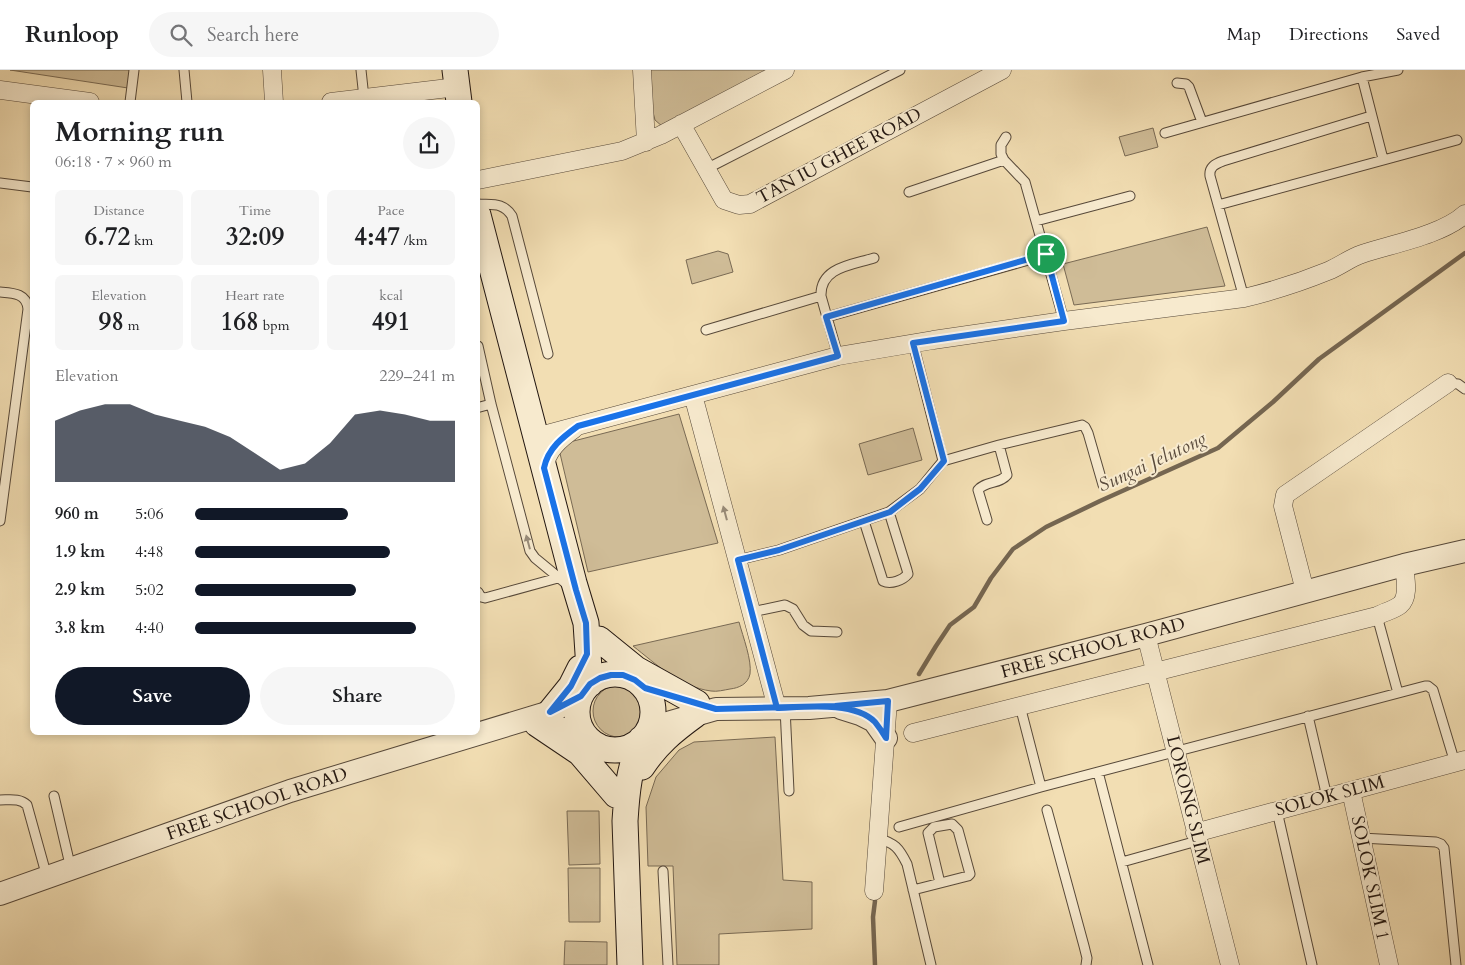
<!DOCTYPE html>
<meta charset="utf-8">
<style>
:root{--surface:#fff;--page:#f6f6f6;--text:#202124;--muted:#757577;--line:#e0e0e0;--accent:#111827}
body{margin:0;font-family:Cardo,serif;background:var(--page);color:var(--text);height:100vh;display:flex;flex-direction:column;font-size:19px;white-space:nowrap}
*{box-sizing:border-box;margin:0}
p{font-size:16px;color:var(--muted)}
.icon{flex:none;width:28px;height:28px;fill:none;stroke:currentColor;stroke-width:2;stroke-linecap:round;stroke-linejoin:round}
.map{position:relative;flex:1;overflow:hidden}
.side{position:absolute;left:30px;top:30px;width:450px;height:635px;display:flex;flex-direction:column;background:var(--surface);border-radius:8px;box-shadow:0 2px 8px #0003}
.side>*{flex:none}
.pin{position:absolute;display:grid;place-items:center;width:42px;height:42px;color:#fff;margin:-21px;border:2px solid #fff;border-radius:50%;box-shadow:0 1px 5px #0007}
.round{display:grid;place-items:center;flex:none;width:52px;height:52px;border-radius:26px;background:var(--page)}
.headline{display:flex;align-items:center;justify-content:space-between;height:85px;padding:0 25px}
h1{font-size:28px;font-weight:600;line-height:38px}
.stats{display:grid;grid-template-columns:repeat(3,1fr);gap:8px;height:85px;padding:5px 25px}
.stats div{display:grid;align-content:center;border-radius:8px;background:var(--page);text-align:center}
.stats b{font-size:25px;font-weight:600}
.stats small{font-size:14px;font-weight:400}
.stats p{font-size:14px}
.chart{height:140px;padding:10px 25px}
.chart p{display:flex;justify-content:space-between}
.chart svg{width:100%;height:90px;margin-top:5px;fill:var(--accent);opacity:.7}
.cta{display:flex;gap:10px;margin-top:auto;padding:10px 25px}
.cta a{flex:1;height:58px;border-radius:30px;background:var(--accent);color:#fff;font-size:20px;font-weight:600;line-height:58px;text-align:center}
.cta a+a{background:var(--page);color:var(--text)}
ul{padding:0 25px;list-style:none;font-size:16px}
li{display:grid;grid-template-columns:80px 60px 1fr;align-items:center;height:38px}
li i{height:12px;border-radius:6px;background:var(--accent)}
header{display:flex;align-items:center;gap:30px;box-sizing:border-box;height:70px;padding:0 25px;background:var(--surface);border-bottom:1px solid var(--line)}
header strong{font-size:24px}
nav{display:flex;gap:28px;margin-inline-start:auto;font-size:18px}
.search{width:350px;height:45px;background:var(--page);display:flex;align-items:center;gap:12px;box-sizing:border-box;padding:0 18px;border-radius:28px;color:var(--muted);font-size:19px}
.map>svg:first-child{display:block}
.green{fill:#cfbc97;stroke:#796a54}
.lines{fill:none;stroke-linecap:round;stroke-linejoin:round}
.stream{stroke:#756651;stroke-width:4.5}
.service-casing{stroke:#57493a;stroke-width:11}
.minor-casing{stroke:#57493a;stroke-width:19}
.tertiary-casing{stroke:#57493a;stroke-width:24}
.secondary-casing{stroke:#231711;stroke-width:27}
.service{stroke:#f7eace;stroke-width:9}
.minor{stroke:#f7eace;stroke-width:18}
.tertiary{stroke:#f7eace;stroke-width:22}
.secondary{stroke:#f7eace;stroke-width:25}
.oneway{fill:#988b79}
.route-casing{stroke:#fff;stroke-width:10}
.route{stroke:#1a73e8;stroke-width:6}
.labels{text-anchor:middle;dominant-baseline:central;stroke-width:4;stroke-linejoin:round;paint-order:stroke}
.street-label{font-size:18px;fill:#231711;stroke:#f7eace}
.water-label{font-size:19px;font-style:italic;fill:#5a4b3c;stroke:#f7eace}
</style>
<header>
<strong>Runloop</strong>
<div class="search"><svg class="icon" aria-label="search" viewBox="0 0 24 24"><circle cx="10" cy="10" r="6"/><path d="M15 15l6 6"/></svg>Search here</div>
<nav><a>Map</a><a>Directions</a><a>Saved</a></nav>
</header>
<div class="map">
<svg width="1465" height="895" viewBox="0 0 1465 895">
<rect width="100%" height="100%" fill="#f2deb3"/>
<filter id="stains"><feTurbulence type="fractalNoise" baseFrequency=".004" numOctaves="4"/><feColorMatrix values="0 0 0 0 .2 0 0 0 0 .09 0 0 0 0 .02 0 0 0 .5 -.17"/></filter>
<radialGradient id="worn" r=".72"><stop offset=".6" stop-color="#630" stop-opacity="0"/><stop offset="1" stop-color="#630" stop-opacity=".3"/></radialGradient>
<path class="green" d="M10,0H130L128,18Z
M650,0H770L663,57L655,50L652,38Z
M1153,58L1158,77L1125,86L1119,67Z
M1207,157L1225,216L1074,235L1063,194Z
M718,181L728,184L733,202L692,214L686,190Z
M679,344L718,473L588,502L558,375Z
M913,358L922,390L868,405L859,374Z
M739,552C743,567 752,590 750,604C748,614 739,618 730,619C724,620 717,622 711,621C680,617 656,594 633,576Z
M593 641a26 26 0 1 1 52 0a26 26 0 1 1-52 0Z
M775,667L783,810L812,812V859L719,864V895H677L673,796H648L646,737L656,707L679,680L694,672Z
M567,741H599L600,794L569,795Z
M568,798H600V852H569Z
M565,871L607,872V895H564Z"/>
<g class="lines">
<path class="stream" d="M919,604L936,576L950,555L974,537L991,508L1013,479L1046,457L1100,431L1218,378L1273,332L1319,289L1465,183
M875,831L873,847L875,895"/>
<defs>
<path id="service" d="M184,0L187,32
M361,0L364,28
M1362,7L1383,89
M1177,13L1186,14L1189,17L1202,52
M130,32L134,0
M1165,63L1362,7L1398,0
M1006,67L1001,75V84L1004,90L1025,112L1064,251
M706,99L900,0
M0,113L32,117
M909,122L1004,90
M478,134C493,135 503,132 512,146L548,284
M1218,135L1457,70
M1036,151L1130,126
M0,222C12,223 27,223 28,239L0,451
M1244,228L1210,106C1209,97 1215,94 1223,91L1371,46
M827,247L1046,185
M706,260L821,226
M913,273L943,391
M478,276L491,334L530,481L535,488L569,516
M838,286L821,226C820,197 852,195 874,188
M1448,313L1458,314L1465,319
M480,337L491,334
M943,391L999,375L1082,355L1085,357L1088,363L1103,415
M987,450L978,420C985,411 1000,414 1007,405L999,375
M864,451L883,511C891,515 903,510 908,504L907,500L889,442
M738,490L779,480L889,442L920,419L943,391
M478,522L481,527L485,528L558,508
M752,542L785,535L793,539L803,555L811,561L837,562
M1377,546L1398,623
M1020,636L1041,717
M785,638L789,721
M1308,646L1327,727
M1098,702L1148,895
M54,726L71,799
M0,730C10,730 20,728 27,735L47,807
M1047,740L1084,876L1087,888L1086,895
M1277,741L1312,895
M899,757L1041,717L1425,616H1428L1433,620L1455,693
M877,768C895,773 899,778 907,794L931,895
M1361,768L1436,772L1441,774L1444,778L1456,895
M1122,792L1197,771
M663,801L668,895
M913,820L968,806L970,804L958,760L952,754L934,757L928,763L940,813"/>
<path id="minor" d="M272,0L274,32
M642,0L646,72
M0,20L90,32
M331,32L457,17
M681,54L724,130L739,135L750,134L1002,0
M478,110L622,81L661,65L785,0
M693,325L777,638
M536,367L838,286L933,270L1064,251L1244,228C1273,221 1301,212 1328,201C1340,196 1350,188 1362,184C1392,174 1442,165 1465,144
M544,398C547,380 560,369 574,359
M1305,521L1283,436L1285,425L1448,313
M1146,565L1230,895
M913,663L1377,546C1384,542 1394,540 1400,535C1410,527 1405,507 1404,495
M1351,721L1389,895
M1195,763L1465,690
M874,821L888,631"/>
<path id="tertiary" d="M841,638L860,644L874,651L886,668
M536,654L583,662
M650,658L716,639L809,638L888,631L1146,565L1404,495L1465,481
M0,824L290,721L550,642L581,626"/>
<path id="secondary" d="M455,0L459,32
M478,145L574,513L586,553L590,614
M599,569L636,599L697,633
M577 642a38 38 0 1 1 76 0a38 38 0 1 1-76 0Z
M550,642L571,616L580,598
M537,654L580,683L616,725
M642,697C657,674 673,661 695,645
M630,895L625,751C627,719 629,700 641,669"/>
</defs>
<use href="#service" class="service-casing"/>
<use href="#minor" class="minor-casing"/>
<use href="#tertiary" class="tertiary-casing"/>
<use href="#secondary" class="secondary-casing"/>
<use href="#service" class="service"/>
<use href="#minor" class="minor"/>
<use href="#tertiary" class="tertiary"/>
<use href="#secondary" class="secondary"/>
</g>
<defs><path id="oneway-solid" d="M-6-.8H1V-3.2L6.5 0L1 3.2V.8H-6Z" transform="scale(1.25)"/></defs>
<g class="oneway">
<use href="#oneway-solid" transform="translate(725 443) rotate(-105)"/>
<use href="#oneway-solid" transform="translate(528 472) rotate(-105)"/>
</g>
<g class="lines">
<defs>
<path id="route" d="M1046,184L826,247L838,286L578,356C563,367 548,378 544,398L576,520L586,553L587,584L571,616L550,642L581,626L590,614L600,608L611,605H623L635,610L645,618L716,639L835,636L888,631L886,668C883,663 879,657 875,652C854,631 805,637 777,638L738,490L779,480L890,442L920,419L944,391L913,273L1064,251L1046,184"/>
</defs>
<use href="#route" class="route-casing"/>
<use href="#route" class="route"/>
</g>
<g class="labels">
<g class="street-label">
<text transform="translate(839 86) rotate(-28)">TAN IU GHEE ROAD</text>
<text transform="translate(1093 578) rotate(-15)">FREE SCHOOL ROAD</text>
<text transform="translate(1330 726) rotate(-15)">SOLOK SLIM</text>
<text transform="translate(1188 730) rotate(76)">LORONG SLIM</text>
<text transform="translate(257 734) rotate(-19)">FREE SCHOOL ROAD</text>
<text transform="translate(1370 808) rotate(78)">SOLOK SLIM 1</text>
</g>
<g class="water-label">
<text transform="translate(1152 392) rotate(-25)">Sungai Jelutong</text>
</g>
</g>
<rect width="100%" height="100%" filter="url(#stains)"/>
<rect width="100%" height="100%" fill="url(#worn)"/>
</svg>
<div class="pin" style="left:1046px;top:184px;background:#1e9e55"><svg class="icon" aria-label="arrive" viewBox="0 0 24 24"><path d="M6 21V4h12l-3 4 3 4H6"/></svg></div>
<section class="side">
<div class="headline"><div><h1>Morning run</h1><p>06:18 · 7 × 960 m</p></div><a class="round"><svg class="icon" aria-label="share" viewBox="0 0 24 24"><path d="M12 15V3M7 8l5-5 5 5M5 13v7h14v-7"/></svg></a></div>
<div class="stats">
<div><p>Distance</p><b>6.72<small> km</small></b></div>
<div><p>Time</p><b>32:09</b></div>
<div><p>Pace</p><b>4:47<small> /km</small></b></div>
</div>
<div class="stats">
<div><p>Elevation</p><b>98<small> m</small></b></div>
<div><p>Heart rate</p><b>168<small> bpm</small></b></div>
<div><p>kcal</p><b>491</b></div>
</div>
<div class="chart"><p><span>Elevation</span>229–241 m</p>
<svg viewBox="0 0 160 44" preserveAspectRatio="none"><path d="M0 44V14L10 9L20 6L30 6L40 11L50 14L60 17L70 22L80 30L90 38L100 35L110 25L120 11L130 9L140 11L150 14L160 14V44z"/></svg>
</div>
<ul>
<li><b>960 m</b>5:06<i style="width:59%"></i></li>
<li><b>1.9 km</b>4:48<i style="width:75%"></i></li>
<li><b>2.9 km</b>5:02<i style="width:62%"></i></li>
<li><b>3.8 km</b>4:40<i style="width:85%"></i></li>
</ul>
<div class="cta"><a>Save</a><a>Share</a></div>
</section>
</div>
